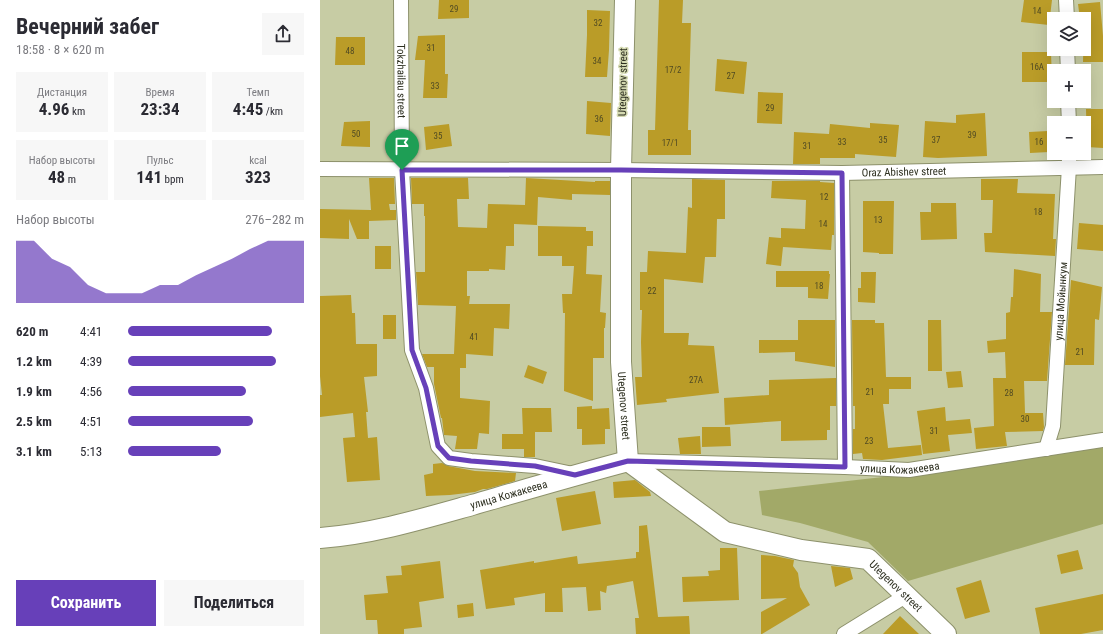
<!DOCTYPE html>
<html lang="ru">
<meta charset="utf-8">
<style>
:root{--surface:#fff;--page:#f7f7f7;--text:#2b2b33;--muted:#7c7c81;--accent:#6740b9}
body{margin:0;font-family:"Roboto Condensed",sans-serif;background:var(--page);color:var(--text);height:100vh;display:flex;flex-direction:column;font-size:15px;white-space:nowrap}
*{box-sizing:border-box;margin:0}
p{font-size:13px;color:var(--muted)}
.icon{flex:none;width:22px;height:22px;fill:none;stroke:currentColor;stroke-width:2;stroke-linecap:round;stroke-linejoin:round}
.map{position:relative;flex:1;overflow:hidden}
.drawer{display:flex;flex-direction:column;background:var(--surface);width:320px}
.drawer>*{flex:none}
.controls{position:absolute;left:727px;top:12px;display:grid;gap:8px}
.controls a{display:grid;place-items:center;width:44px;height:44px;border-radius:0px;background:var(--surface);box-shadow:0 4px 16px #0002;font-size:20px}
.pin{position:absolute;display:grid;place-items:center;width:34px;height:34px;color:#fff;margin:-41px -17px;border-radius:50% 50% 50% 0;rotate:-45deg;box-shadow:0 0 4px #0007}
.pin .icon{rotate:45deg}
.round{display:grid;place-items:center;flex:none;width:42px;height:42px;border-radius:0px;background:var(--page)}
.summary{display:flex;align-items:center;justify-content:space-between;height:68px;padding:0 16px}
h1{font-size:22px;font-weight:700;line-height:30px}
.figures{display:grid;grid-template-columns:repeat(3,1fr);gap:6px;height:68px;padding:4px 16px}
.figures div{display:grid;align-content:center;border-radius:0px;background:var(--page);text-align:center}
.figures b{font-size:17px;font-weight:700}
.figures small{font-size:11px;font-weight:400}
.figures p{font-size:11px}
.chart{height:112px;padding:8px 16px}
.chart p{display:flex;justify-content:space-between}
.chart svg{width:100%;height:72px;margin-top:4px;fill:var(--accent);opacity:.7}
.cta{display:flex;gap:8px;margin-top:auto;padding:8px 16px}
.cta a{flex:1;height:46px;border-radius:0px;background:var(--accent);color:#fff;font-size:16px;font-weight:700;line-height:46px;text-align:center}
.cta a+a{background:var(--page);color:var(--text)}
ul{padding:0 16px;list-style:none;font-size:13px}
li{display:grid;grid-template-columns:64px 48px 1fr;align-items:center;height:30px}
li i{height:10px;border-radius:5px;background:var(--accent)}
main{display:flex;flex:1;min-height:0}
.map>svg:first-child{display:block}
.green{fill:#a2a968}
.building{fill:#ba9c28}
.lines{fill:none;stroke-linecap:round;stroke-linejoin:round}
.street-casing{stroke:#8d916b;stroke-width:16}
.secondary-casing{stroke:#8d916b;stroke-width:22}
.street{stroke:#fff;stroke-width:14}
.secondary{stroke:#fff;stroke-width:20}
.route-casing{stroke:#fff;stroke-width:8}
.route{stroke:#6740b9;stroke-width:5}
.labels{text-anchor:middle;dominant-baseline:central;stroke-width:3;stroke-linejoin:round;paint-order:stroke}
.number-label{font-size:9px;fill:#514b23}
.street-label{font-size:11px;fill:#2e3021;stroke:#d4d9b1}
</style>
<main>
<section class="drawer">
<div class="summary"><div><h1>Вечерний забег</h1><p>18:58 · 8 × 620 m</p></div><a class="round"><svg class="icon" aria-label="share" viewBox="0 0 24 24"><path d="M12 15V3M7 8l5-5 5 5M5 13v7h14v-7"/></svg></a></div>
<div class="figures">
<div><p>Дистанция</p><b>4.96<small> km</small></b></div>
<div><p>Время</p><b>23:34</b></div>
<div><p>Темп</p><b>4:45<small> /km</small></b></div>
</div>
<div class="figures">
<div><p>Набор высоты</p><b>48<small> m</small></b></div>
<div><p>Пульс</p><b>141<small> bpm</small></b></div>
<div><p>kcal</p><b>323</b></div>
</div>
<div class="chart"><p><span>Набор высоты</span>276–282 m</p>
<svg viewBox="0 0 160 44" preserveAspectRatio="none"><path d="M0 44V6L10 6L20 17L30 22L40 33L50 38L60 38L70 38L80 33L90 33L100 27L110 22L120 17L130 11L140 6L150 6L160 6V44z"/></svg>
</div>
<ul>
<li><b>620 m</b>4:41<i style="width:82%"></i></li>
<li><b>1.2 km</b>4:39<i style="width:84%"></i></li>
<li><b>1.9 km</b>4:56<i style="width:67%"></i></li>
<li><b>2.5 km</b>4:51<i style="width:71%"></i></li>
<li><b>3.1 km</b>5:13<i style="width:53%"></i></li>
</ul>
<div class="cta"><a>Сохранить</a><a>Поделиться</a></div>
</section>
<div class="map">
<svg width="783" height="634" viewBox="0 0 783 634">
<rect width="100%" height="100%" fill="#c7cca4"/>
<path class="green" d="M783,445V524L588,581L548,542L480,523L442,515L439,491L589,474Z"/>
<path class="building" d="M119,0H149V18L118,19Z
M339,0H363L362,23H371L368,130H371V155H328V130H335Z
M704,0H732L729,25L701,22Z
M780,2L783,36V62H763L764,19H760L758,4Z
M267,10L290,11L289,50L287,77H265L267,35Z
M125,35V74H128L127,98H103L105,60H95L98,36Z
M16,37H45V65H15Z
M702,52H731L732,82H702Z
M397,59L427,62L424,94L395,91Z
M438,92L463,93L462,124L437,123Z
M267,101L291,103L290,136L266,134Z
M766,109H783V148L767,147Z
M665,113L667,156L618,158L603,157L605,121L636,123V115Z
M50,121V147L21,146L24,122Z
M550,123L579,125L576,157L535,154V158H500V164H473L474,132L509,134L510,124L550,128Z
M129,124L132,146L106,150L104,127Z
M728,131L729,152L710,153L709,132Z
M49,178H74L75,204H69L70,210H76V220L49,221V239H37L29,219V239L0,238V209L51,210Z
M91,178H148L149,199H137L138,227L167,228L168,204L205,205L206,178L275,182V181H290V195L252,194V200L218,197L217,225L194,224V246H186L185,270L169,269V271H147V296H150L149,304H190L189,329L174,328L173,356L146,354V368H140V398L170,401L169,434L159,433L157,449H135L137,436L124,435L122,418H121L114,384V367H107L102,354H134L136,306L98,305L96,272H105V216H104V204H92Z
M372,179L405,180V219H397L396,257H385L383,283L344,279V333H369L368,345L394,346L399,393L346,399L347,402L317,405L315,377H322L321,342L322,310H320V272H327L328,251L366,253L368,207L372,208Z
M661,179H698L697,193L735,194L733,239H736L735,256L665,252L664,233H672L673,200H661Z
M452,181H500V182L514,183V235H512L511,250L463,247L461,266L446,264L449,237L461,238V228L485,229L486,200L451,198Z
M543,201H574L573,254H559V253L543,252Z
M611,203H636L637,239L601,240L600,212H611Z
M759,223L783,225V251L757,249Z
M218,226L266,227V231H273V246H267L266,274L282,275L280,312L286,313L285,328H284V358H273V401L244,391L245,313H243L242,294H252L254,266H242V256H218Z
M55,246H71V269H55Z
M694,269L721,274L720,312H732L727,381H704L705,413H723L724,427L723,431L685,432L687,446L656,449L654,428L674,426L673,378H686L685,352L668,353L667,341L686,339V313L690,312L691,297H693Z
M456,271H509V274H510L508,299L488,298V287H456Z
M541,272H556L555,303L538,302V288H541Z
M751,280L782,287L779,320L775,319L774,365H745Z
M31,295L32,313H35L36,344H57V376L44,377L48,412H46L48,438L57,437L60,480L27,482L23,438L35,437L33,413L0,417V395H2L0,376V296Z
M63,315H76V339H63Z
M478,320H515V367L475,361V352L439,353V340H478Z
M532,320H555V323H564L566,377H591V389H569V404H563L568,448L601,445L602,455L562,460L543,459L542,453L533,454V429H535V406H533Z
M608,320H621L622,371H608Z
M208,365L227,372L223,384L204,377Z
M641,371L643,387L628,388L626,372Z
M516,378V406H510V430H507V440L461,441V421L405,425L404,398L449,395V380Z
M272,406V409L289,408L290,429H285V444L262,445V429H257V407Z
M625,407L626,421L650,419L652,433L628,435L630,451L603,454L597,411Z
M202,408H231L232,432H215V457H204V449H182V434H203Z
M382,427H410L411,446L382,447Z
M380,436L381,454H360L358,438Z
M122,463L128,466L155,471L196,473L195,481L167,489H163L155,492L130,495L106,496L104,475L113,473V464Z
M315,480L330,492L331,496L294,498L293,482Z
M275,491L281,524L242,531L236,498Z
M327,525L338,617L369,616L370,634H316L315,618H319L313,581L287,586L286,593L280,591L281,610L268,611L266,587L242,588L243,612H225V593L194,598L195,605L166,609L160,570L214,561V563L257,556L258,564L316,558V552H319V526Z
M400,548H417L419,600L363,602L362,577L389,576L388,571L400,570Z
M758,550L763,569L741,574L737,555Z
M441,555L455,556L474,560L473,566L478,573L480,587L490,605L442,634H441V612L467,598L441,599Z
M120,561L124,598L99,602L102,627L84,629V634H58L57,620H46L44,595L68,593L66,576L82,575L81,566Z
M511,566L530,568L533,579L515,587Z
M661,580L670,612L645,619L636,588Z
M783,594V630L761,634H720L715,608Z
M153,603L154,616L138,618L137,605Z
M580,616L599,634H563Z"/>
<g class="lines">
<defs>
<g id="street">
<path id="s1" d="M81,0L82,170L92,350L106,388L118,446L129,458L151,461L215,466L253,474"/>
<path d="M746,0L747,19"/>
<path d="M747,49L748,71"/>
<path d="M748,101L749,123"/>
<path id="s2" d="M0,169L301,170L522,173L783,167"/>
<path d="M522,173L525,467"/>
<path id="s3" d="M726,449L733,426L749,167V153"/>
<path id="s4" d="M308,461L525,467L589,470L783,440"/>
<path d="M524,634L587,595"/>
</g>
<g id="secondary">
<path id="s5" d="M305,0L301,170V362L308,461L405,532L481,550L548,559L626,634"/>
<path id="s6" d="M0,538C52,534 102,519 152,505C204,490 255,475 308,461"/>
</g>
</defs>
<use href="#street" class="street-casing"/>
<use href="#secondary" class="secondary-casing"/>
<use href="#street" class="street"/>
<use href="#secondary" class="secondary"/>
</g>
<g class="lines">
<defs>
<path id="route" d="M82,170H301L522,173L525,467L308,461L255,475L215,466L151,461L129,458L118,446L106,388L92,350Z"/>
</defs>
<use href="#route" class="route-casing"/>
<use href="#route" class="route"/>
</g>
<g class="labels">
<g class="number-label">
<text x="134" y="9">29</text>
<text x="717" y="11">14</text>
<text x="278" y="23">32</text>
<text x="111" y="48">31</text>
<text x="30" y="51">48</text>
<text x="277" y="61">34</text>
<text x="717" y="67">16А</text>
<text x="353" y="70">17/2</text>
<text x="411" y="76">27</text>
<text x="115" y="86">33</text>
<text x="450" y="108">29</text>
<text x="279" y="119">36</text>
<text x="36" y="134">50</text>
<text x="652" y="135">39</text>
<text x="118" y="136">35</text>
<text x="563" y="140">35</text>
<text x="616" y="140">37</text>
<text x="522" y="142">33</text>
<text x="719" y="142">16</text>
<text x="350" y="143">17/1</text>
<text x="487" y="146">31</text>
<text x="504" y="197">12</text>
<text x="718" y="212">18</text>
<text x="558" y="220">13</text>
<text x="503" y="224">14</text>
<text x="499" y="286">18</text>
<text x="332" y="291">22</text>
<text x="154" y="337">41</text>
<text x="760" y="352">21</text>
<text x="376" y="380">27А</text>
<text x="550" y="392">21</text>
<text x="689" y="393">28</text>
<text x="705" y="419">30</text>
<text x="614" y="431">31</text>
<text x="549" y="441">23</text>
</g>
<g class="street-label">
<text stroke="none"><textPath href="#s1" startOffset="81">Tokzhailau street</textPath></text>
<text transform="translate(303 82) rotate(-89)">Utegenov street</text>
<text stroke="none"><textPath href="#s2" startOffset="584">Oraz Abishev street</textPath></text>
<text stroke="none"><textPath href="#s3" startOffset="149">улица Мойынкум</textPath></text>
<text stroke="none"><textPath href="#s5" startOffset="406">Utegenov street</textPath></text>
<text stroke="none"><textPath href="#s4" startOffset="272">улица Кожакеева</textPath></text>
<text stroke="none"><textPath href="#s6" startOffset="194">улица Кожакеева</textPath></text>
<text stroke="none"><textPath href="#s5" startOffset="766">Utegenov street</textPath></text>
</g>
</g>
</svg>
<div class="controls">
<a><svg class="icon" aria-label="layers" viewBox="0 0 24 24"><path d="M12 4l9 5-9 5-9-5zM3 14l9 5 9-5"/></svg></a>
<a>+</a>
<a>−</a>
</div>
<div class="pin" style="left:82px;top:170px;background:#1e9e55"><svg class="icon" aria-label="arrive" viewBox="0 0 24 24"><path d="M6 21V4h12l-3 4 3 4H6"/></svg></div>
</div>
</main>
